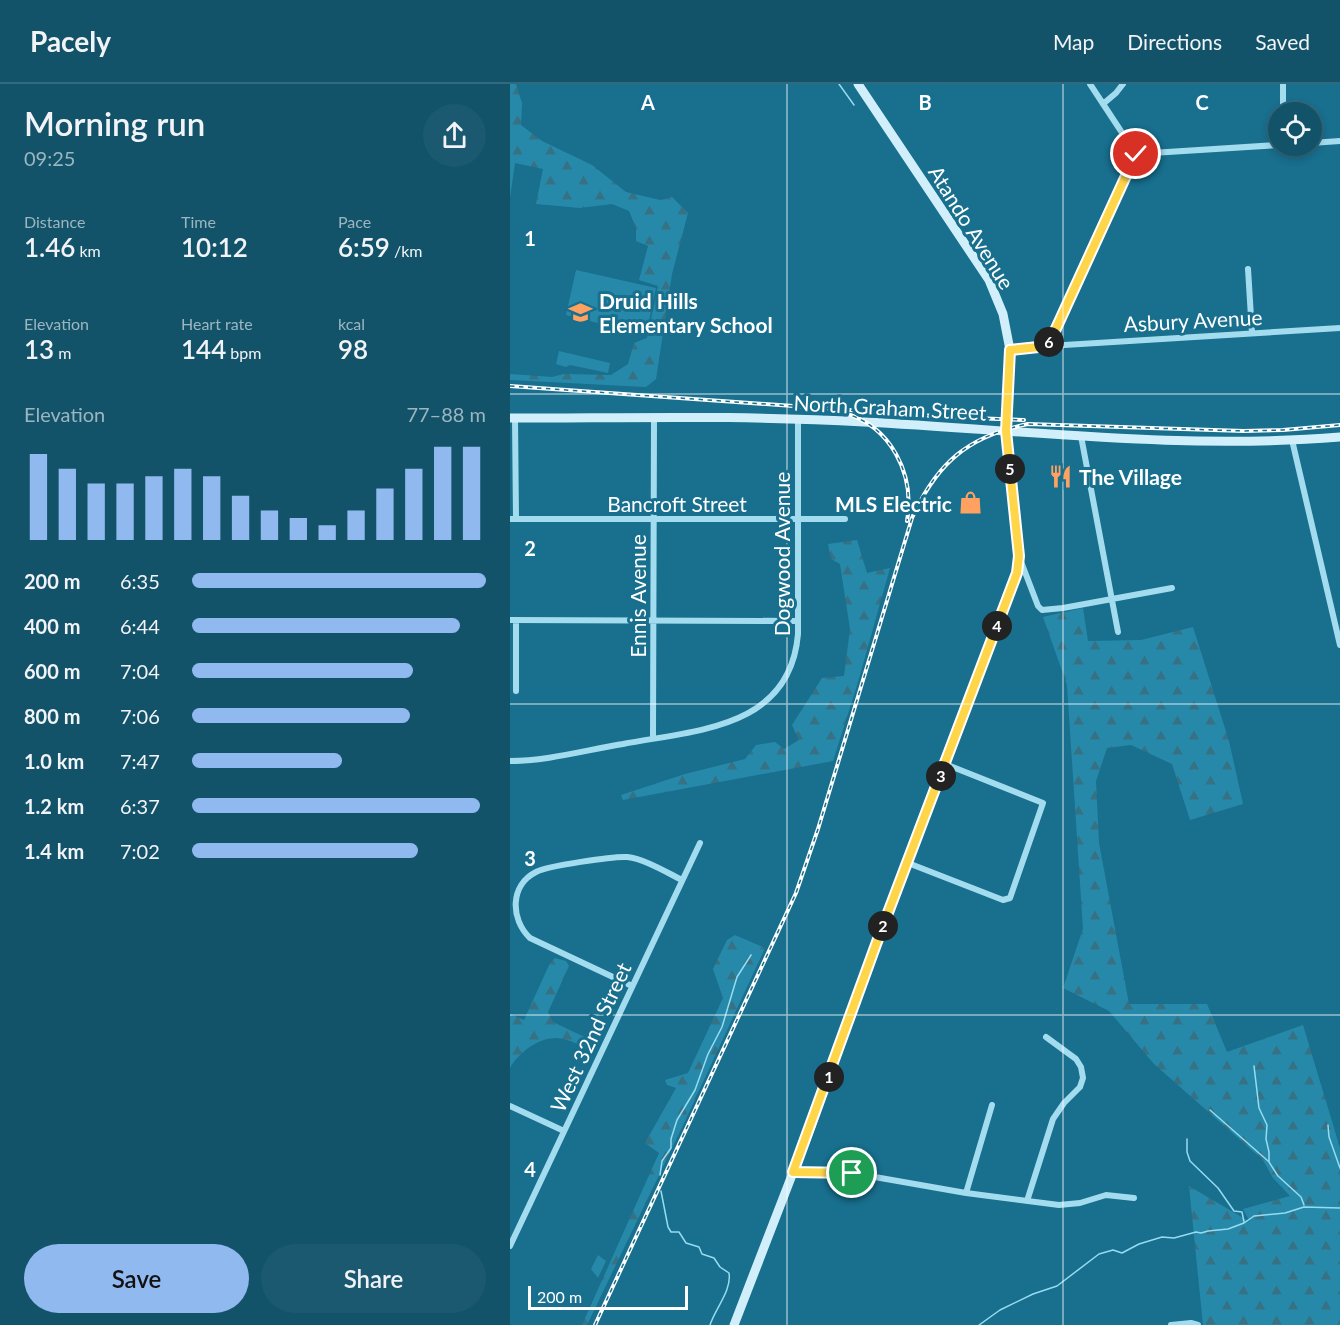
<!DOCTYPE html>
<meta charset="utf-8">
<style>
:root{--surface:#12536a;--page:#1b5970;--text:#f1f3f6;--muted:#9cb6c1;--line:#31697e;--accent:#90b9f0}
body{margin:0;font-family:Lato,sans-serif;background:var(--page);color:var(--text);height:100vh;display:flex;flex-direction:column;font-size:22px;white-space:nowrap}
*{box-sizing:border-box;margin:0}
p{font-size:20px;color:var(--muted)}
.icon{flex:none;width:33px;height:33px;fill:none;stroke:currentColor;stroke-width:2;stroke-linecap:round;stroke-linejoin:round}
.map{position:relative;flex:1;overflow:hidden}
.sheet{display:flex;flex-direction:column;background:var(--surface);width:510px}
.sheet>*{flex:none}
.buttons{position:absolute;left:758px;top:18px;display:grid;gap:12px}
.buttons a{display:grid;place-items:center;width:54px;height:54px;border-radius:50%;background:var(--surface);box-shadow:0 3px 9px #0003,0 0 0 2px var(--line);font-size:30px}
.scale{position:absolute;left:18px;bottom:15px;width:160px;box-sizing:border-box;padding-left:6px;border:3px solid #fff;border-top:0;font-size:16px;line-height:21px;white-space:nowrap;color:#fff;-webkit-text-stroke:4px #186f8e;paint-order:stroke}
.pin{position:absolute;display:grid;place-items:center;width:51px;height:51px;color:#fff;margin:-26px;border:3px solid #fff;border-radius:50%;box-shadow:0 2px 6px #0007}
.km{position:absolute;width:30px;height:30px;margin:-15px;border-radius:50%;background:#222;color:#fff;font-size:16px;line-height:30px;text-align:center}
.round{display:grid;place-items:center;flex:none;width:63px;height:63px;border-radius:32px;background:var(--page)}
.overview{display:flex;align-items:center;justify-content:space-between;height:102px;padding:0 24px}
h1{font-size:33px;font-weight:600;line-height:45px}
.figures{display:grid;grid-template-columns:repeat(3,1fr);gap:9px;height:102px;padding:6px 24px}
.figures div{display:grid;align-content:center}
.figures b{font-size:26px;font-weight:600}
.figures small{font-size:16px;font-weight:400}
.figures p{font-size:16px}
.chart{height:168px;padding:12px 24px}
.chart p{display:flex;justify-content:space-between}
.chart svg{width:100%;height:108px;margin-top:6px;stroke:var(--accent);stroke-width:6}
.action{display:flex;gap:12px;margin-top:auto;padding:12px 24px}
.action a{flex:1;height:69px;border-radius:36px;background:var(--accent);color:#111;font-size:24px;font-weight:600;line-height:69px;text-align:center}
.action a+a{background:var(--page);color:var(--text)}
ul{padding:0 24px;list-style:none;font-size:20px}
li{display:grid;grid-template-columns:96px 72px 1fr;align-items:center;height:45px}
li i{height:15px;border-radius:8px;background:var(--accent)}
header{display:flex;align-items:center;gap:36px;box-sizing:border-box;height:84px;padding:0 30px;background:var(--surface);border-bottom:2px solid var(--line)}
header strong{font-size:28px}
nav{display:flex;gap:33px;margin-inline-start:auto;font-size:21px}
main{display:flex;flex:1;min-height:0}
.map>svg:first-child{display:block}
.green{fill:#2789aa}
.forest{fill:url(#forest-firs)}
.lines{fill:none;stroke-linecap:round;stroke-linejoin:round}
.stream{stroke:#96dcf1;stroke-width:1.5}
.minor{stroke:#a4dcef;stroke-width:6}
.secondary{stroke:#d1effa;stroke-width:9}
.rail-casing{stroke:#fff;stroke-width:4}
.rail{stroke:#186f8e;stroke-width:1.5;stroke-dasharray:4.5;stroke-linecap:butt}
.route-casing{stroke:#fff;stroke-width:12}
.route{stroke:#ffd54a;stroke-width:8}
.grid{fill:none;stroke:#fff;stroke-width:1.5;stroke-opacity:0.55}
.labels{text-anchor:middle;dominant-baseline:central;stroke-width:6;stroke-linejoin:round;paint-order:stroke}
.street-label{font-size:21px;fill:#fff;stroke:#186f8e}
.poi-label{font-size:21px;font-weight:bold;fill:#fff;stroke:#186f8e;text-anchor:start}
.grid-label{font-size:20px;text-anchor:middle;font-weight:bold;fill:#fff;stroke:#186f8e;stroke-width:6;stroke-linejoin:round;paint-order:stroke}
</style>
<header>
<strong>Pacely</strong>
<nav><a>Map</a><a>Directions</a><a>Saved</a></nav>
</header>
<main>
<section class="sheet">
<div class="overview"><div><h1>Morning run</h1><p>09:25</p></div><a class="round"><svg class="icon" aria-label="share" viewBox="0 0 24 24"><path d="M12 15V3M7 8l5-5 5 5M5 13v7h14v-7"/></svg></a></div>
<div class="figures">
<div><p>Distance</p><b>1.46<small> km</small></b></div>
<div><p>Time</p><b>10:12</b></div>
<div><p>Pace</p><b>6:59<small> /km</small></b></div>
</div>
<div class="figures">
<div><p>Elevation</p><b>13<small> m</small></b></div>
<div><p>Heart rate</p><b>144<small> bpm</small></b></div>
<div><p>kcal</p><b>98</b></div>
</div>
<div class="chart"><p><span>Elevation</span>77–88 m</p>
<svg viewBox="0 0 160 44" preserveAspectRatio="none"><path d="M5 44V9M15 44V15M25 44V21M35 44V21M45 44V18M55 44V15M65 44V18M75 44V26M85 44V32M95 44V35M105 44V38M115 44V32M125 44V23M135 44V15M145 44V6M155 44V6"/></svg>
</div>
<ul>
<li><b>200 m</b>6:35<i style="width:100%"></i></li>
<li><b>400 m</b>6:44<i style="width:91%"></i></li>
<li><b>600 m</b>7:04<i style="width:75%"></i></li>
<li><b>800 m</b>7:06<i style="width:74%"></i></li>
<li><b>1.0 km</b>7:47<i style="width:51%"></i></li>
<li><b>1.2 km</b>6:37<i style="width:98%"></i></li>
<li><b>1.4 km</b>7:02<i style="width:77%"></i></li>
</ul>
<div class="action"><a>Save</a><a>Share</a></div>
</section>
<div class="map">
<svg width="830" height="1241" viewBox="0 0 830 1241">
<defs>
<pattern id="forest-firs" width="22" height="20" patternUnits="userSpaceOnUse" patternTransform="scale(1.5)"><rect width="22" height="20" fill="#2789aa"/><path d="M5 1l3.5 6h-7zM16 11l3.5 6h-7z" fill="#367184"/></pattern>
</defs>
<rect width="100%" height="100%" fill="#186f8e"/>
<path class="green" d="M66,186L146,204L136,251L56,231Z
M49,267L100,279L98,289L60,281L56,283L46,280Z
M88,1171L96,1177L88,1194L81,1185Z"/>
<path class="forest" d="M0,0H6L12,19L11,41L32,57L82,81L116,108L150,116L162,113L178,129L162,190L146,295L136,303L0,296V290L42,293L54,290L101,291L118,280L124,259L137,254L148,202L129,196L138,162L126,157V144L119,127L102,120L70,124L26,120L33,85L5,79L0,114Z
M347,456L357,489L380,484L348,598L323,677L113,716L111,711L175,690L235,675L246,661L265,658L274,665L289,656L282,641L312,594L334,592L340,545L330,480L321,475L318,460Z
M573,524L578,557L631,556L683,543L719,657L733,720L680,736L662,680L621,661L597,664L586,697L589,759L619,920H697L717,968L793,941L830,1064V1241H693L679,1102L740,1138L733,1125L780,1112L763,1094L753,1076L644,980L599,927L553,904L573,845L557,601L533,533Z
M225,851L255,864L175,1037L77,1241H72L149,1069L135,1059L166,1004L157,1001L155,996L178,989L213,914L203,885L217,856Z
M45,874L56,877L59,882L38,928L43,938L87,959L88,964L84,968C72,962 60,955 47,954C29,953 8,969 0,984V930L14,936L40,879Z"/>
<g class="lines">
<path class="stream" d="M329,0L344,21
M744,982L749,1024L757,1041L756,1055L759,1068V1078L768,1092L791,1113L794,1121
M700,1026L758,1077
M818,1041L819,1053L830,1084
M677,1055V1068L680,1077L708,1104L724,1127L732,1128L734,1138
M150,1091L152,1077L161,1064V1055L167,1036L185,1006L198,970L212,943L227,893L241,871
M151,1107L158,1143L161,1148H169L176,1159L189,1163L192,1170L204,1174L210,1183L219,1189C222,1206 205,1225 200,1241
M469,1241L490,1226L523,1210L547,1202L589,1170L603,1166L612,1169L629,1160L652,1153L664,1154L686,1148L691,1149L698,1147L718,1145L734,1139L744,1132L775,1129L794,1123L830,1124"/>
<path class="minor" d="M593,20L606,9L613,0
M773,28V0
M801,59L830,57
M626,70L768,61
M738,185L742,249
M538,262L830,244
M500,266L538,262L626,70L580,0
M5,334L6,435
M571,352L608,548
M782,356L830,561
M0,435H335
M510,475L528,522L532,526L553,524L662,504
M0,536L288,537
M6,536V607
M143,654L144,334
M0,677C37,677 76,666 113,660C186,646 280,645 288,550V335
M398,779L493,816L500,814L533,719L435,680
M122,902L20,854C0,835 0,801 26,788C37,782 104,772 117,773C135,775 156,788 172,796
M0,1022L54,1047
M283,1088L342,1089L456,1109L549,1121L570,1119L596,1111L624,1114
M456,1109L482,1021
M517,1117L543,1035L554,1019L570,1003L573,994L571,983L566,975L536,953
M0,1162L190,759
M661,1241L681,1239L688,1241"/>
<path class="secondary" d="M0,334C118,334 236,331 354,338C513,346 671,366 830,353
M224,1241L301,1042L368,855L498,512L507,489L509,472L496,347L500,266L493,230L479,196L348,0"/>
<defs>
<path id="rail" d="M0,302L438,333L514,336
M334,329C381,342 405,390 397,437
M85,1241L286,809L308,745L402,434C427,379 458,352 518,340L734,347L773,346L830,341"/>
</defs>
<use href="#rail" class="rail-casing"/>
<use href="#rail" class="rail"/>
</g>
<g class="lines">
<defs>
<path id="route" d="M342,1089L283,1088L368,855L507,489L509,472L496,347L500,266L538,262L626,70"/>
</defs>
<use href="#route" class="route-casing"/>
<use href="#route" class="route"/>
</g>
<path class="grid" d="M277,0V1241M553,0V1241M0,310H830M0,620H830M0,931H830"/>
<defs>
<symbol id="school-bare" viewBox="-9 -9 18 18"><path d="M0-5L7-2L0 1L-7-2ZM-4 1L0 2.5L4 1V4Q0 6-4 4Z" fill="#ffa261" stroke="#186f8e" stroke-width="2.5" paint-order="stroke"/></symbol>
<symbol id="restaurant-bare" viewBox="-9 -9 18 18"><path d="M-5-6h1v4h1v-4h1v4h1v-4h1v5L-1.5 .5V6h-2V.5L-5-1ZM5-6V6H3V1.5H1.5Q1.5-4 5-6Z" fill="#ffa261" stroke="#186f8e" stroke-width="2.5" paint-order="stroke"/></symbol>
<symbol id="shop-bare" viewBox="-9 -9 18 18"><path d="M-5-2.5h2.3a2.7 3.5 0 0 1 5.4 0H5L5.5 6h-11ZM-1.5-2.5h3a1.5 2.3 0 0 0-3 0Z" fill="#ffa261" stroke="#186f8e" stroke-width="2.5" paint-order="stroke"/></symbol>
</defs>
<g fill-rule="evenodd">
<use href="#school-bare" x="54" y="212" width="33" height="33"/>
<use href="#restaurant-bare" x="534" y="376" width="33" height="33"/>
<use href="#shop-bare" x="444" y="402" width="33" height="33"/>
</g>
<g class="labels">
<g class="street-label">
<text transform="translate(462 143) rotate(58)">Atando Avenue</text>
<text transform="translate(683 236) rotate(-3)">Asbury Avenue</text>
<text transform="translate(380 323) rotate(3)">North Graham Street</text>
<text x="167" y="419">Bancroft Street</text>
<text transform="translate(271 470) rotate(-90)">Dogwood Avenue</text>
<text transform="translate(127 512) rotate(-90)">Ennis Avenue</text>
<text transform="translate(80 953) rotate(-65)">West 32nd Street</text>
</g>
<g class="poi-label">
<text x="89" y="216">Druid Hills<tspan x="89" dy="24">Elementary School</tspan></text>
<text x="569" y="392">The Village</text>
<text x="442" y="419" text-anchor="end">MLS Electric</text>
</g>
</g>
<g class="grid-label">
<text x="138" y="26">A</text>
<text x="415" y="26">B</text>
<text x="692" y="26">C</text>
<text x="20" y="162">1</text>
<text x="20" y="472">2</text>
<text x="20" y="782">3</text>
<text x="20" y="1093">4</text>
</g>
</svg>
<div class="buttons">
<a><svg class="icon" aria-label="locate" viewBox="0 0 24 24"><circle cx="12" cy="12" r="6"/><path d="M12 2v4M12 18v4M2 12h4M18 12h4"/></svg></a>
</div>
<div class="scale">200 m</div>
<div class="pin" style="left:342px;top:1089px;background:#1e9e55"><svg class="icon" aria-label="arrive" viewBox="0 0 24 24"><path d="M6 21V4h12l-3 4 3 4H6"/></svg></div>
<div class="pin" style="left:626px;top:70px;background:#d93025"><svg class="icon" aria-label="check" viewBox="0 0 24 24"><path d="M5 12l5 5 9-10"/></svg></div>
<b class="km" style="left:319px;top:993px">1</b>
<b class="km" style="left:373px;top:842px">2</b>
<b class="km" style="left:431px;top:692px">3</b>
<b class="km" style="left:487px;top:542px">4</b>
<b class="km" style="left:500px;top:385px">5</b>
<b class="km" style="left:539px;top:258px">6</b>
</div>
</main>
